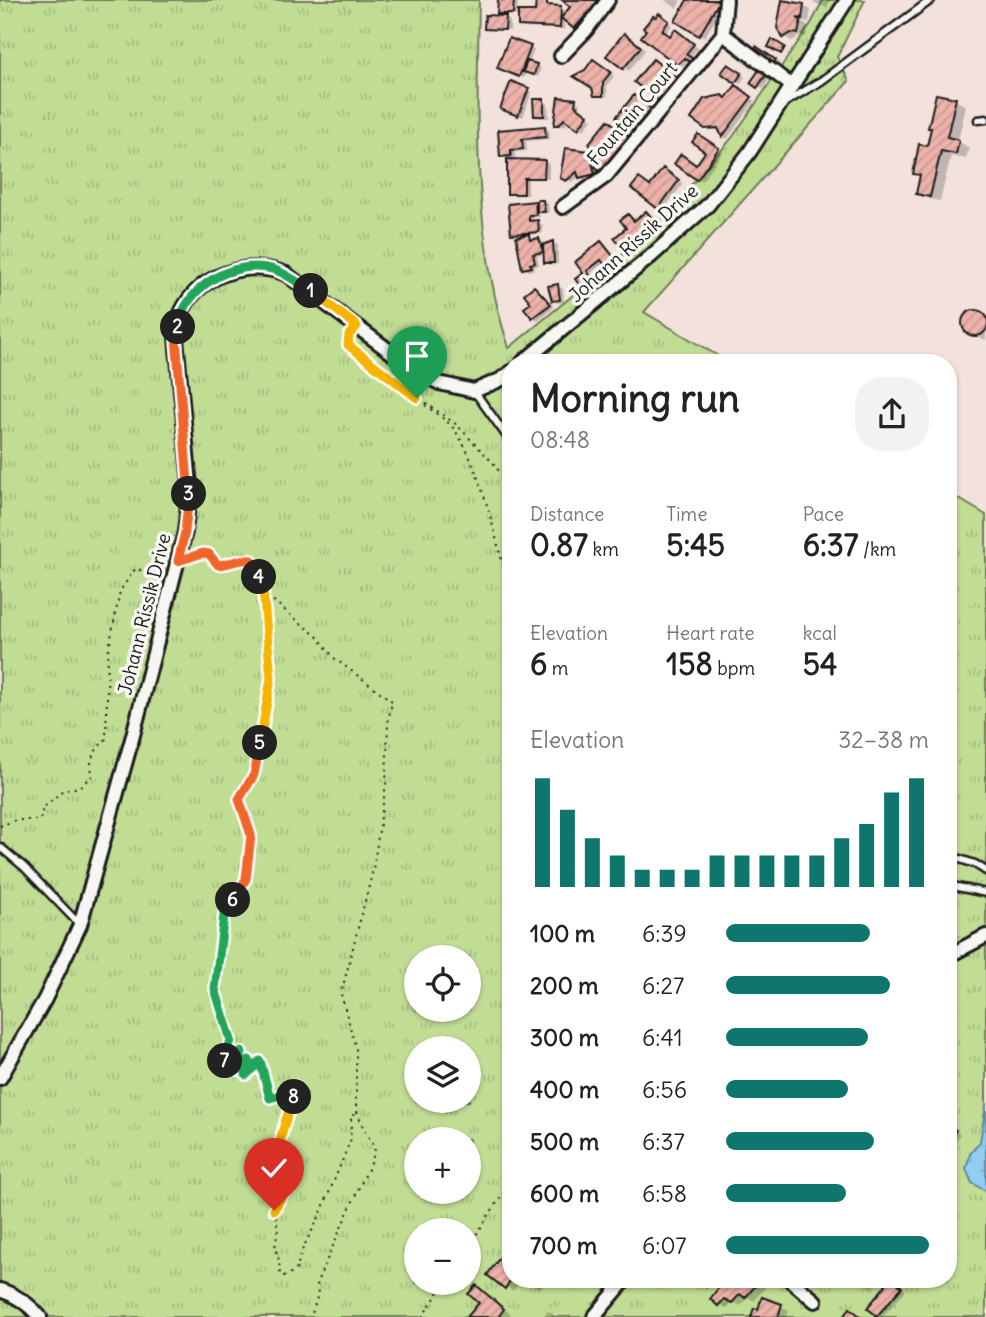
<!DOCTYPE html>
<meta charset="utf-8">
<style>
:root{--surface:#fff;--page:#f2f2f2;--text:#222;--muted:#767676;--accent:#0f766e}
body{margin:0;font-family:Delius,sans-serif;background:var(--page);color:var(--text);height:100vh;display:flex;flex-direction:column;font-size:26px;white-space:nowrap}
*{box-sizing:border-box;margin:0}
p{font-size:23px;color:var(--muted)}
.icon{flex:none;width:38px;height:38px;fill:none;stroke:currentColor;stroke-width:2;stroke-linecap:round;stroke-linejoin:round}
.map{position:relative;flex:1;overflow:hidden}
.details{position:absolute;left:502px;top:354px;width:455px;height:934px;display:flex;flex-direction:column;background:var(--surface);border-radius:28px;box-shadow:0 2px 5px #0004}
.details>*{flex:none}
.buttons{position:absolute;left:404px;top:945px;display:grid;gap:14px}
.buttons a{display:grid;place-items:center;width:77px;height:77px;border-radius:50%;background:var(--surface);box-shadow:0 2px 5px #0004;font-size:35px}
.pin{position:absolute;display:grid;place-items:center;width:60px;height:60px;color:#fff;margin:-72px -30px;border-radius:50% 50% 50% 0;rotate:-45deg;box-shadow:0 0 7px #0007}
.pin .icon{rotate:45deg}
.km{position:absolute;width:35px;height:35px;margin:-18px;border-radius:50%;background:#222;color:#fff;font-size:19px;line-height:35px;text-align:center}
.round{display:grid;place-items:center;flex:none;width:74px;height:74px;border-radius:28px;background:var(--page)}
.summary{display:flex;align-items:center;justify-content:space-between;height:119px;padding:0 28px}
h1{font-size:38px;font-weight:700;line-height:52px}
.metrics{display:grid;grid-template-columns:repeat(3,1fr);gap:10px;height:119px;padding:7px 28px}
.metrics div{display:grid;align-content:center}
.metrics b{font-size:30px;font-weight:700}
.metrics small{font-size:19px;font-weight:400}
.metrics p{font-size:19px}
.chart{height:196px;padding:14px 28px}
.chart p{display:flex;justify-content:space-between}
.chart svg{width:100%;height:126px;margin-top:7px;stroke:var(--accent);stroke-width:6}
ul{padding:0 28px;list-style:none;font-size:23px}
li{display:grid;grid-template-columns:112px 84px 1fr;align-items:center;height:52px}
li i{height:18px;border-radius:9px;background:var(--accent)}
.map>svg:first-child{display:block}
.grass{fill:url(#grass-tufts);stroke:#6e7c58;stroke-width:2;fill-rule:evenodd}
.water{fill:url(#water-ripples);stroke:#63869c;stroke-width:2}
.shadow{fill:#0003}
.building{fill:url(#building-hatch);stroke:#1c1c1c;stroke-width:2}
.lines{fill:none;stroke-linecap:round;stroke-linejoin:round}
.lane-casing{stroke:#1c1c1c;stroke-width:11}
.street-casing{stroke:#1c1c1c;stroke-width:18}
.path{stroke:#1c1c1c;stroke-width:2;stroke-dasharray:2 5;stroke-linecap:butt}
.lane{stroke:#f6f6f2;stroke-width:6}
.street{stroke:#f6f6f2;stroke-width:12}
.split-1-casing{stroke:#fff;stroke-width:14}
.split-2-casing{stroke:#fff;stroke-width:14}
.split-3-casing{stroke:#fff;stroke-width:14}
.split-4-casing{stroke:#fff;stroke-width:14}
.split-5-casing{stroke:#fff;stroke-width:14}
.split-6-casing{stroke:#fff;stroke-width:14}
.split-7-casing{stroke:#fff;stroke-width:14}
.split-8-casing{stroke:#fff;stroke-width:14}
.split-9-casing{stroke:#fff;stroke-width:14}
.split-1{stroke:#f5b400;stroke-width:9}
.split-2{stroke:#22a559;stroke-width:9}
.split-3{stroke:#f0652b;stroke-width:9}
.split-4{stroke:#f0652b;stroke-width:9}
.split-5{stroke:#f5b400;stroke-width:9}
.split-6{stroke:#f0652b;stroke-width:9}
.split-7{stroke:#22a559;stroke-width:9}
.split-8{stroke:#22a559;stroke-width:9}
.split-9{stroke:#f5b400;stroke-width:9}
.labels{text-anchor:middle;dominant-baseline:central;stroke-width:7;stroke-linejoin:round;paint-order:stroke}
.street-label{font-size:19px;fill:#1c1c1c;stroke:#f6f6f2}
</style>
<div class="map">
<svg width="986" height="1317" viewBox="0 0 986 1317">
<defs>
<pattern id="grass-tufts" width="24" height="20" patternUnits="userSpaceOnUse" patternTransform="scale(1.75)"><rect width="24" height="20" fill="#c1dd94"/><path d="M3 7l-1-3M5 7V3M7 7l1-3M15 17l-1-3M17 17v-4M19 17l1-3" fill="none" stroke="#a5bd7f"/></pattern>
<pattern id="water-ripples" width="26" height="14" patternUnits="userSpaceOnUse" patternTransform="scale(1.75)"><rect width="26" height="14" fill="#92cdf2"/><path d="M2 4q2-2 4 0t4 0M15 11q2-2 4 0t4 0" fill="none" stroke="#7dafcf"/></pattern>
<pattern id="building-hatch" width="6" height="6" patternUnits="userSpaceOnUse" patternTransform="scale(1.75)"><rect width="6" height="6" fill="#edb2a9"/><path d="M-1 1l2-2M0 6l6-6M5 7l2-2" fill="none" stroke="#cb9891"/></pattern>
</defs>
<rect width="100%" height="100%" fill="#f3e2dc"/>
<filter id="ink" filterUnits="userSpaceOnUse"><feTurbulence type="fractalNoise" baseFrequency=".0143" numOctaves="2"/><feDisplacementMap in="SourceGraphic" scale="14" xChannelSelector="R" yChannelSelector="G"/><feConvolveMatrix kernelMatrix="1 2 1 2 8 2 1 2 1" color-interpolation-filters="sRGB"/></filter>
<g filter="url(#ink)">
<path class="grass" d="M0,0H479C477,116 472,236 509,348L652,230L732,138L812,22L823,0H865L837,57L849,81L644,312L728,362H511V1279H948L949,493L986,515V1317H0ZM416,957H469V1010H416ZM416,1048H469V1101H416ZM416,1139H469V1192H416ZM416,1230H469V1283H416Z"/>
<path class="water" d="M986,1105V1191L972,1183L966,1169L970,1154L980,1142Z"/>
<path class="shadow" d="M500,0L518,1L517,13H537L547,2L551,7L565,10V16L572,6L565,0H600L580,30L565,19L564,29L524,28L519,25L520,16L503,15L499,13Z
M664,0H681L677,8Z
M689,0H725L723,7L705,37L677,20Z
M808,0H830L827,8Z
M804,6L811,10L809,22L798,20L808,26L806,37L800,36L792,41L784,37Z
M505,18L510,21V31L491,30L486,28Z
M664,18L672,25L665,34L671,38L680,34L698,48L690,57L696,64L689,59L683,66L644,36Z
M629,38L645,50L629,71L609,56Z
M530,48L534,50L529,63L541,68L538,77L526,72L524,78L504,70Z
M757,48L780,63L763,89L753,82L768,60Z
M598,64L614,76L607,85V97L596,95Z
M728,66L745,77L740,84L723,73Z
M528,89L532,92L523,117L507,111Z
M740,90L755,101L727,139L723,136L720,130H711L706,127L726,100Z
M543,100L548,103L549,118H540L535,115Z
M955,100L966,106L958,141L969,148L966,159L951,156L940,201L929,199L918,193L922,177L915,173Z
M575,101L580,104L579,110L592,119L584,130L569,121L564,127L556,124Z
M544,127L549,130L550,139L526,141L527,151L515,152V158H507L502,156L500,132Z
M703,138L723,152L702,181L698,178L697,167L708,151Z
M588,153L593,156L599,176L585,180L579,177L572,182L562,177Z
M509,161L544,162L549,164V179H528V195H514L509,193Z
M668,173L683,184L663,210L659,208L651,188Z
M543,202L548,204L549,213L539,211L540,217H533V222L542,224L543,233L528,235L534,241L539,240L544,242L545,246L553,243L558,245V264L550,265L546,262L545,254L537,256L539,265L533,267L535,269L529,271L524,268L517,236L512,233L534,203L539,206Z
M646,213L662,229L632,254L628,251V216L635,222Z
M602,243L621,265L614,271L605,263L590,274L597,283L588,289L578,279L585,273Z
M558,286L563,289L564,302L558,303L553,300Z
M539,291L554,307L538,320L533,317V304Z
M974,312L986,315V340L969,333L965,326V319Z
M948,1122L955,1126L953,1130L960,1134L948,1155Z
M511,1263V1279H522L513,1291L506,1287Z
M524,1279H547L540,1289Z
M693,1279H714L707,1289Z
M722,1279H760L767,1285L754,1301L748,1297L741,1306L732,1302L727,1309L712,1298L725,1282Z
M860,1279H879L872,1288Z
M893,1279L906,1290L882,1317L870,1307Z
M476,1287L511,1314L509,1317H470L481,1303Z
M763,1299L789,1310L787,1317H753L759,1312Z
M548,1311L552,1313L556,1317H542Z"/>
<path class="building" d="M498,0H514L513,14H497Z
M536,0H547V5L561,6L560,28L518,26V11H535Z
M562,0H599L594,6L597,8L590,17L587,14L574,29L561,18L570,7Z
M687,0H720L699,36L675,21Z
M782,0L804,4L802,19L797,18L801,20L798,34L791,33L783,38L777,28Z
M659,13L669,21L662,30L670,36L675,29L694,44L686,54L693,59L690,62L684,58L677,65L641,37L646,30L643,28L653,16L656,17Z
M485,15L506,16L505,30L484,29Z
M624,33L641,47L623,69L606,56Z
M509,38L531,46L519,77L497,68Z
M772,39L785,47L781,54L768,47Z
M756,46L776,60L757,88L750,83L766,60L753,52Z
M593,59L611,72L603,82V96H594L592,88L573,76L585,70Z
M653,59L680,80L661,103L634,82Z
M527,61L537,64L534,75L523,72Z
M728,64L742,73L735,83L721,73Z
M511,81L529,88L518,116L500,109Z
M736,85L752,97L722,137L718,128L705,129L691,119L704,99L722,95L726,98Z
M936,94L956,98L947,137L959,140L956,154L941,151L930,197L916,194L920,175L913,174L919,144L927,146L931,128H928Z
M634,95L655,112L637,134L616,117Z
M558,97L576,99L575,105L588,115L578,129L564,119L559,125H554Z
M533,99H544V116H534Z
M608,120L633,140L605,175L595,167L599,162L589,143Z
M545,126L546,137L522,139L523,149L511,150V156L500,157L498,130Z
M698,134L719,148L697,180L674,164L681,154L696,165L705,152L692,142Z
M565,148L589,151L595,174L579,178L577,172L566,181L560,178Z
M507,159L545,160L544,178H524V194H507Z
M663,168L679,180L658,209L631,188L639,178L650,186Z
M537,200H543L545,212H537Z
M535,201L536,215H529V221L538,220L539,232L511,234L508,204Z
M646,211L658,225L626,253L614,238L626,228L620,220L628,214L634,221Z
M529,234L530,240L539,238L543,252L533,254L535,263L530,264L532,267L522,269L516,237Z
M553,241L554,263H544L543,245Z
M601,241L618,262L608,269L601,260L587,271L593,279L582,288L575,279L583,273L575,262Z
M558,284L560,300L552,301L548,286Z
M534,286L551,304L532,318L524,308L531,303L524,294Z
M962 323a13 13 0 1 1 26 0a13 13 0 1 1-26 0Z
M948,1120L952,1122L949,1126L956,1130L948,1144Z
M501,1256L509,1262L511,1260V1279L505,1289L487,1275Z
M720,1279H742L746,1282L748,1279H761L745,1298L740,1294L732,1303L724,1299L718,1306L710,1299L723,1282Z
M880,1279H893L902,1287L877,1316L867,1308L886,1285Z
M476,1285L504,1309L498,1317H467L479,1303L468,1294Z
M762,1297L782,1304L778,1317H751L754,1308L758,1309Z
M850,1308L861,1317H843Z"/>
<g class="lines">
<defs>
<path id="lane" d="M786,102L821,81L931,0
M978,120L986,119
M474,391L511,442
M0,847L24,867L80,925
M948,855L975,864L986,871
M948,885L986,893"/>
<path id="street" d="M723,34L763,64
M561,56L586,30L608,0
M770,69L792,86
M563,207L606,176L723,34L726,0
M523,362L650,257L708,205L749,153L847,0
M948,956L986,936
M0,1078L45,999L80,925L132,739L185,532L190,486L176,338C178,329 178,319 182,311C201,273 248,260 286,274L411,367L439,383L474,391L500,380L511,372
M789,1279L815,1301
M0,1290C16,1295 29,1304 40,1317
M594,1317L626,1279"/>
</defs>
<use href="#lane" class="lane-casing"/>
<use href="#street" class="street-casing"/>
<path class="path" d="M349,337L348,345L356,353L457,425L495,465L511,491
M425,405C434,412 447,420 454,429C483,470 498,549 511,597
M193,556L203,553L209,554L218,565C231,564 240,558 252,560L263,589L271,599L319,638L334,658L392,701L388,723L386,784L373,870L341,994L356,1049V1109L364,1129L375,1148L372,1161L356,1194L317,1282L318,1294L311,1317
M263,590L270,678L254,775L239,799L251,835L246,879L224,915L215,989L231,1040L225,1062L242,1052L238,1070L249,1060L246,1075L260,1061L270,1098L286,1093L291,1086H295V1094L279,1137L281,1152L277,1164L279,1180L284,1193L274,1210L278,1228L275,1248L279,1260L280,1275L285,1276L296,1270L303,1248L320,1215L351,1139V1115H359
M0,826L16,820H40L43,808L62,791L79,787L93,775C87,759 95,751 106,739L108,653L120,591L135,569L162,574
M469,1246L511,1181
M422,1317L445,1283"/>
<use href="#lane" class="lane"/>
<use href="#street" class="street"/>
</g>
</g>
<g class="lines" filter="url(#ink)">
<defs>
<path id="split-1" d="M311,291L357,326L349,335L348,345L417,398"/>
<path id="split-2" d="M178,327C185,287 232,259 272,269C287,273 298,283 311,291"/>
<path id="split-3" d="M178,327L176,338L189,494"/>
<path id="split-4" d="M189,494L185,532L178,561L203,553L209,554L218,565C231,564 240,558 252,560L259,577"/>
<path id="split-5" d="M259,577L263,589L271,678L260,743"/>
<path id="split-6" d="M233,900L246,879L251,835L239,799L254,775L260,743"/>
<path id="split-7" d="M225,1061L231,1040L215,989L224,915L233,900"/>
<path id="split-8" d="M225,1061L242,1052L238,1070L249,1060L246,1075L260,1061L270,1098L286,1093L291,1086H295L294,1097"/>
<path id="split-9" d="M274,1210L284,1193C271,1160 282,1129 294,1097"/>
</defs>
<use href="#split-1" class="split-1-casing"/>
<use href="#split-2" class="split-2-casing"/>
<use href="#split-3" class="split-3-casing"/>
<use href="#split-4" class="split-4-casing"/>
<use href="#split-5" class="split-5-casing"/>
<use href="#split-6" class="split-6-casing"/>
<use href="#split-7" class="split-7-casing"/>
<use href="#split-8" class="split-8-casing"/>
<use href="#split-9" class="split-9-casing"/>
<use href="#split-1" class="split-1"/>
<use href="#split-2" class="split-2"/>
<use href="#split-3" class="split-3"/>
<use href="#split-4" class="split-4"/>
<use href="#split-5" class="split-5"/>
<use href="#split-6" class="split-6"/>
<use href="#split-7" class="split-7"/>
<use href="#split-8" class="split-8"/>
<use href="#split-9" class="split-9"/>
</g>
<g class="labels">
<g class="street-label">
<text transform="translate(632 113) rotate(-50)">Fountain Court</text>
<text transform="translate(633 243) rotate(-42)">Johann Rissik Drive</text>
<text transform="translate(144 614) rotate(-76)">Johann Rissik Drive</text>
</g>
</g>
</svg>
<div class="buttons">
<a><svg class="icon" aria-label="locate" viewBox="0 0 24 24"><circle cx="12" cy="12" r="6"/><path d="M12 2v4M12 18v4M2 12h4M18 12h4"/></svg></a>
<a><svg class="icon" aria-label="layers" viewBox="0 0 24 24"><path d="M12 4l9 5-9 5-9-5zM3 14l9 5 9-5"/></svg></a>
<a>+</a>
<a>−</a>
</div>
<div class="pin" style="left:417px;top:398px;background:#1e9e55"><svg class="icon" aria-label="arrive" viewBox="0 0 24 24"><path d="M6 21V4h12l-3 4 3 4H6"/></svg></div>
<div class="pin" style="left:274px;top:1210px;background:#d93025"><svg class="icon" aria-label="check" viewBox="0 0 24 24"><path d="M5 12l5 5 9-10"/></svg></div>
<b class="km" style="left:311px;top:291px">1</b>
<b class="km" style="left:178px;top:327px">2</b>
<b class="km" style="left:189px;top:494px">3</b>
<b class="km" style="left:259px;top:577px">4</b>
<b class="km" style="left:260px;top:743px">5</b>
<b class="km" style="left:233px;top:900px">6</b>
<b class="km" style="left:225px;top:1061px">7</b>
<b class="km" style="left:294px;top:1097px">8</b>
<section class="details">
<div class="summary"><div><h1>Morning run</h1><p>08:48</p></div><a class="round"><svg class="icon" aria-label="share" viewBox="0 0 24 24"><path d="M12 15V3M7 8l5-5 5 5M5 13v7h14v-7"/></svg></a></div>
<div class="metrics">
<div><p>Distance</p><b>0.87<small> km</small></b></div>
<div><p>Time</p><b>5:45</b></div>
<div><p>Pace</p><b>6:37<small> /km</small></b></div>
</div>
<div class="metrics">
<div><p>Elevation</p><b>6<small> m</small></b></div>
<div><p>Heart rate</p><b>158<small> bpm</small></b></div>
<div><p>kcal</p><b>54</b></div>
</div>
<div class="chart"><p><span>Elevation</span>32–38 m</p>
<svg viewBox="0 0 160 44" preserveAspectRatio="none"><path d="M5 44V6M15 44V17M25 44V27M35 44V33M45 44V38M55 44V38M65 44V38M75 44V33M85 44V33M95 44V33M105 44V33M115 44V33M125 44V27M135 44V22M145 44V11M155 44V6"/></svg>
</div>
<ul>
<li><b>100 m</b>6:39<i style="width:71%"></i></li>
<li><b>200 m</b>6:27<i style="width:81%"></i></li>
<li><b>300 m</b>6:41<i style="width:70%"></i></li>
<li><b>400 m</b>6:56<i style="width:60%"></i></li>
<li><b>500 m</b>6:37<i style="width:73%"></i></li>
<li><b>600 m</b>6:58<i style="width:59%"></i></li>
<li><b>700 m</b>6:07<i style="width:100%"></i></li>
</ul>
</section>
</div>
